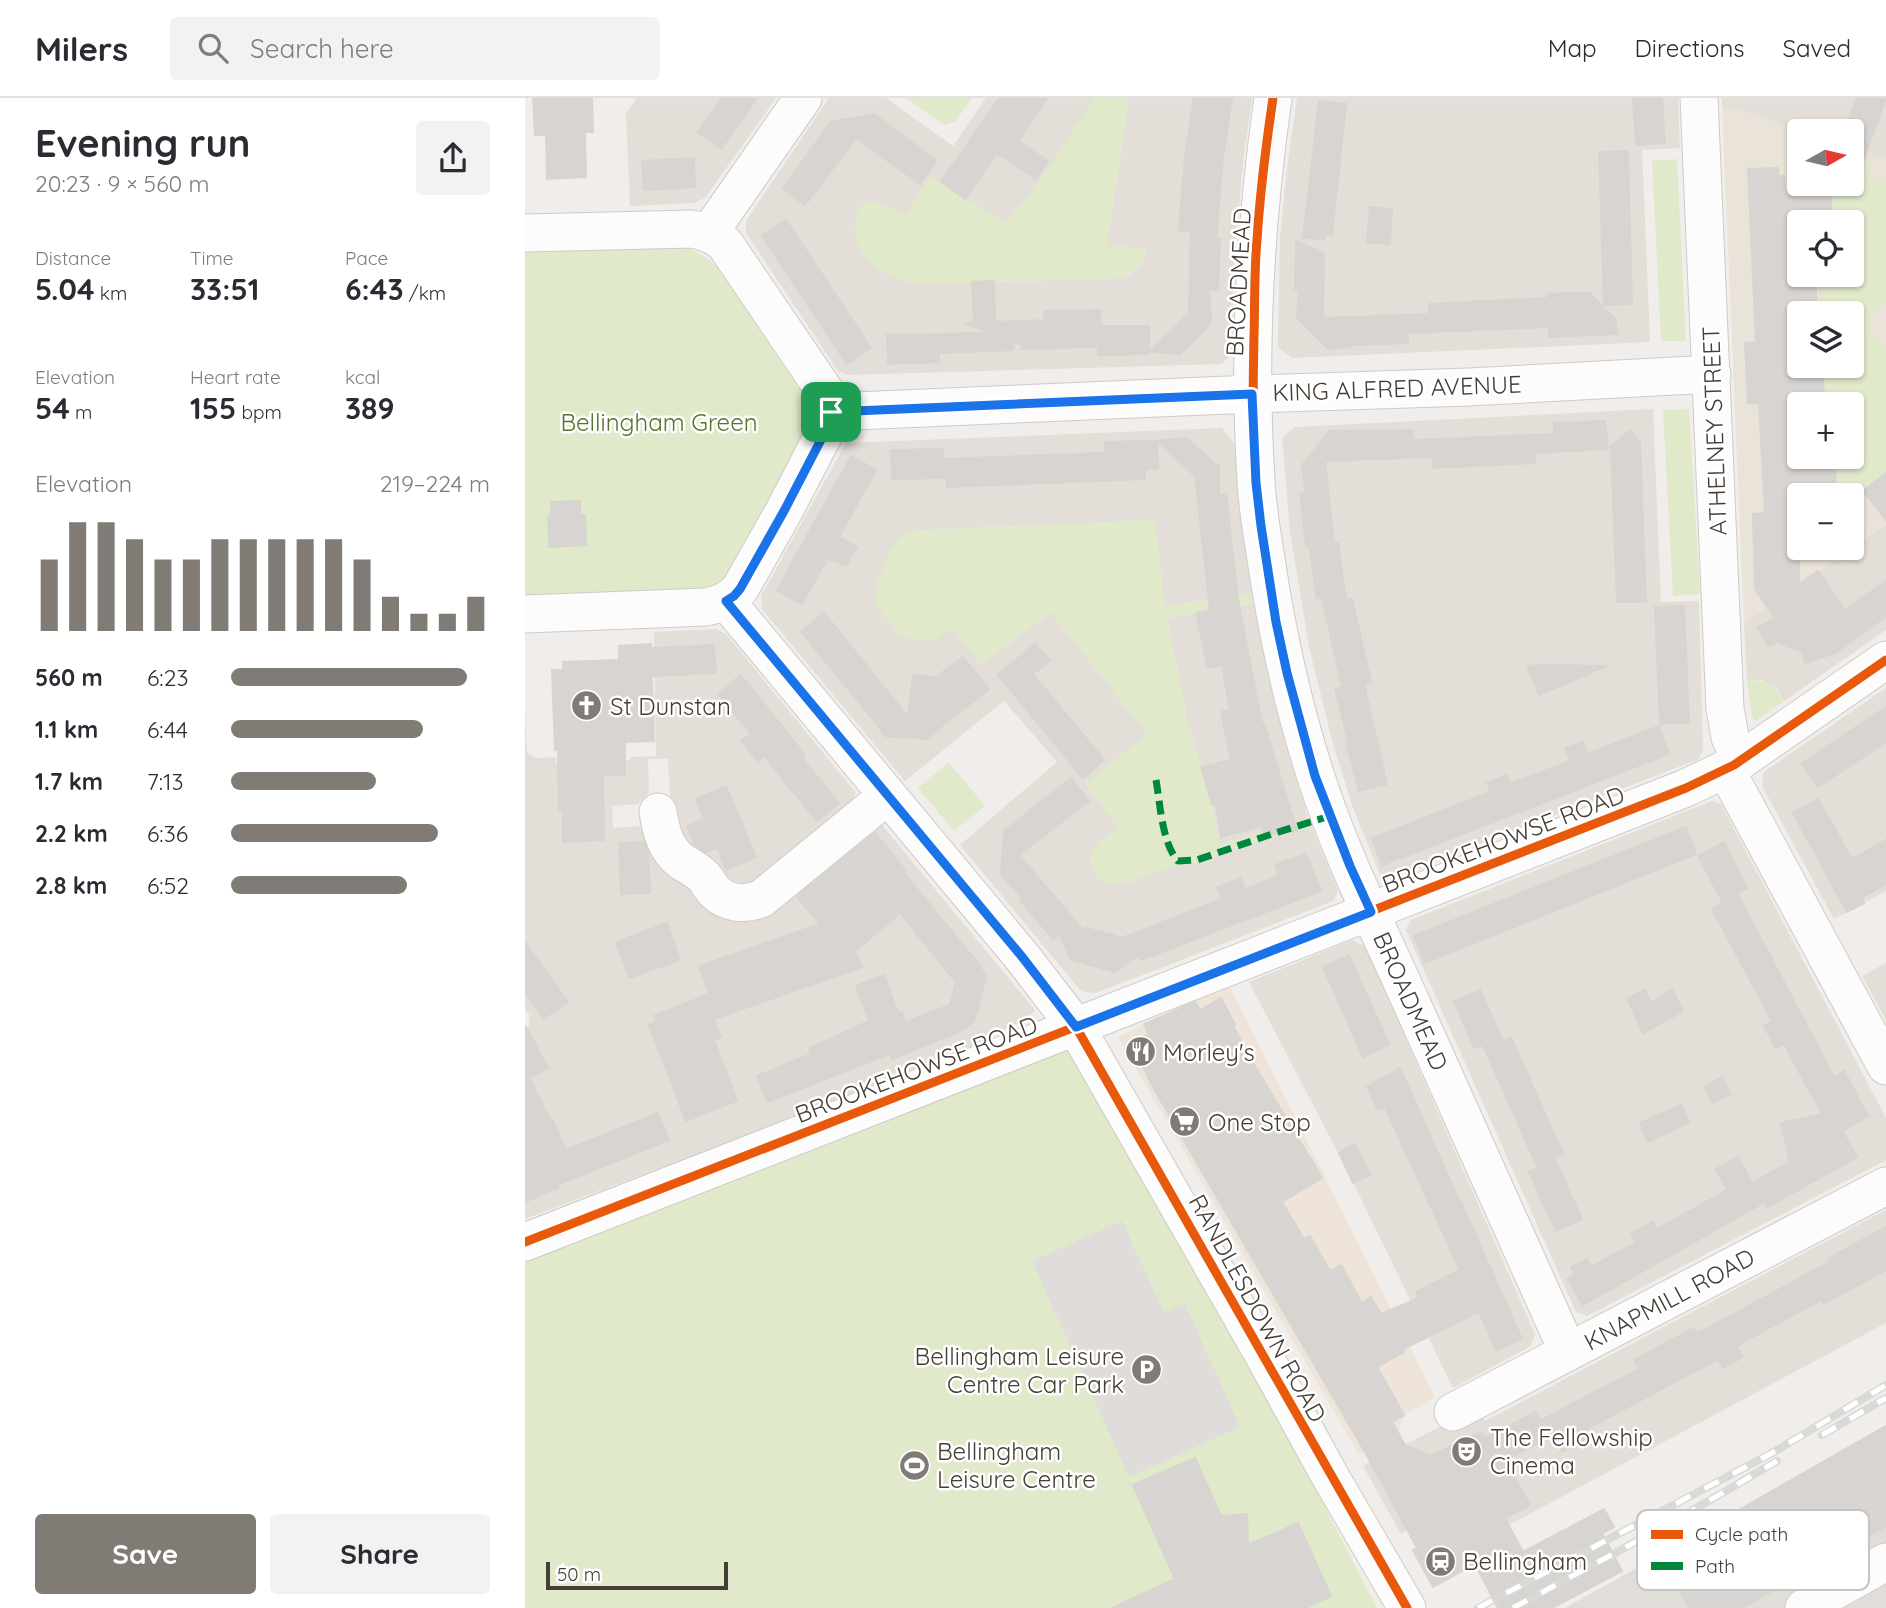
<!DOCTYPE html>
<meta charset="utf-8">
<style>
:root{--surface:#fff;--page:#f2f2f3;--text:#2b2b33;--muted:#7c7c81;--line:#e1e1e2;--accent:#817b75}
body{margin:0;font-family:Quicksand,sans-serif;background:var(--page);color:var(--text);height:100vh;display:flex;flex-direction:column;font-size:26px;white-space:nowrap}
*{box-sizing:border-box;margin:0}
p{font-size:23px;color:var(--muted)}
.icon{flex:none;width:38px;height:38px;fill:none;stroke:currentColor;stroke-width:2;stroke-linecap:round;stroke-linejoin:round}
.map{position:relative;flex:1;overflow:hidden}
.drawer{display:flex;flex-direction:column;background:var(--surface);width:525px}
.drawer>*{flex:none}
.needle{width:46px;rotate:82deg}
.tools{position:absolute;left:1262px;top:21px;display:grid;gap:14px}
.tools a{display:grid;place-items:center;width:77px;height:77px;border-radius:7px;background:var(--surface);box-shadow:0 2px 5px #0004;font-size:35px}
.scale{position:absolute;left:21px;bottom:18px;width:182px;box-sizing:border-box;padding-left:7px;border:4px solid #453d36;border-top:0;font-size:19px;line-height:24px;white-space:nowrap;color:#453d36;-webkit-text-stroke:5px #fff;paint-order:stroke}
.pin{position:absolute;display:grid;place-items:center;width:60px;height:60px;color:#fff;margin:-30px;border-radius:14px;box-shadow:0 4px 10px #0006}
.round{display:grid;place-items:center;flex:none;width:74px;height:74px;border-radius:7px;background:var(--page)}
.head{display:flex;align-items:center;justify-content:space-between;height:119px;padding:0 35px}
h1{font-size:38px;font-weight:700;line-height:52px}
.stats{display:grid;grid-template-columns:repeat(3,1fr);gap:10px;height:119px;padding:7px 35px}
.stats div{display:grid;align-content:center}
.stats b{font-size:30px;font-weight:700}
.stats small{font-size:19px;font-weight:400}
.stats p{font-size:19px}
.chart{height:196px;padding:14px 35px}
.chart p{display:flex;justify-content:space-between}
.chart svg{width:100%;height:126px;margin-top:7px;stroke:var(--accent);stroke-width:6}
.button{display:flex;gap:14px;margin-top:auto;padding:14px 35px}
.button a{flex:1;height:80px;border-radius:7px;background:var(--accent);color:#fff;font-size:28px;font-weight:700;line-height:80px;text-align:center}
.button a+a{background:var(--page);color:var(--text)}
ul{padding:0 35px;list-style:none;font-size:23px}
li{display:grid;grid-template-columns:112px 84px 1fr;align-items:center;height:52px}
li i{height:18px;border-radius:9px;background:var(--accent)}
header{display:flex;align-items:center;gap:42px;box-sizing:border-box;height:98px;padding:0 35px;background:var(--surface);border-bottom:2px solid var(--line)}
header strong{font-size:33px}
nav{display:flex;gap:38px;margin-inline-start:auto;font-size:24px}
.search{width:490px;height:63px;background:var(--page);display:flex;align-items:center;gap:18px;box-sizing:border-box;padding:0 24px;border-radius:7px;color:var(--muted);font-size:26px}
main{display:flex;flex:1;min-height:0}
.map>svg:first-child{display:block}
.residential{fill:#e3ded7}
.commercial{fill:#efe4da}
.industrial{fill:#e1ddd9}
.education{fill:#eae3d9;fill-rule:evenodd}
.green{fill:#e1e9cb}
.parking{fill:#dfdcda}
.building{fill:#d8d4d1;stroke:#d8d4d0;stroke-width:2}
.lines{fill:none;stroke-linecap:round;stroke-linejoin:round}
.minor-casing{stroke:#cecbc7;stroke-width:39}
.minor{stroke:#fdfcfc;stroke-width:37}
.rail-casing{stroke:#d9d9d8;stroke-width:8}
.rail{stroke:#fff;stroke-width:5;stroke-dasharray:16;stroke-linecap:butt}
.quiet{stroke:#00873e;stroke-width:7;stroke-dasharray:14 7;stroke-linecap:butt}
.cycleway-casing{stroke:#fff;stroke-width:13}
.cycleway{stroke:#e8590c;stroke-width:9}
.route-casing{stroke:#fff;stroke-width:14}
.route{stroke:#1a73e8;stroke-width:9}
.labels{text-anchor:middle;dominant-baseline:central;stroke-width:5;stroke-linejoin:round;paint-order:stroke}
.street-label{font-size:24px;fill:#453d36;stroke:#fff}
.park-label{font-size:24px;fill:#51752b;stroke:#fff}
.poi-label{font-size:24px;fill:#453d36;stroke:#fff;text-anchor:start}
.key{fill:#fff;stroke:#c7c5c3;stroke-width:2}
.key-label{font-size:19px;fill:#453d36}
</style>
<header>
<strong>Milers</strong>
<div class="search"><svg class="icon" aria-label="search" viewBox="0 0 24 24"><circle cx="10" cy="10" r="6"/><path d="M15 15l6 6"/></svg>Search here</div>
<nav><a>Map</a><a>Directions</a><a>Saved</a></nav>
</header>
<main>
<section class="drawer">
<div class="head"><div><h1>Evening run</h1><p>20:23 · 9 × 560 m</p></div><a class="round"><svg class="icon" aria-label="share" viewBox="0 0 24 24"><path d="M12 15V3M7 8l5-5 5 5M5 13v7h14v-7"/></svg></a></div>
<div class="stats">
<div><p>Distance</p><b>5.04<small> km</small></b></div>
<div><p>Time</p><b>33:51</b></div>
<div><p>Pace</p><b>6:43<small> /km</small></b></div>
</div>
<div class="stats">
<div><p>Elevation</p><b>54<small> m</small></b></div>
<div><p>Heart rate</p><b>155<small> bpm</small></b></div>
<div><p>kcal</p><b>389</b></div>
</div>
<div class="chart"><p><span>Elevation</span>219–224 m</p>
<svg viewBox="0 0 160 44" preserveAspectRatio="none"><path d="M5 44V19M15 44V6M25 44V6M35 44V12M45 44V19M55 44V19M65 44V12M75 44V12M85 44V12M95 44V12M105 44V12M115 44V19M125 44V32M135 44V38M145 44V38M155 44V32"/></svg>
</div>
<ul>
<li><b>560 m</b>6:23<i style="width:91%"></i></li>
<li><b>1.1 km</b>6:44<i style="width:74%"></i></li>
<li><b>1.7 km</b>7:13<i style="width:56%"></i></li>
<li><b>2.2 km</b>6:36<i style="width:80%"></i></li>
<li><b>2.8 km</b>6:52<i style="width:68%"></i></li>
</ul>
<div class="button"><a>Save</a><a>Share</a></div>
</section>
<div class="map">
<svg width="1361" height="1510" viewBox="0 0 1361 1510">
<rect width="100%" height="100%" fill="#f0edea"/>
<path class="residential" d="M112,0H251L180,100L169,105L105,108L101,15Z
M304,0H361L428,48L461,0H563L568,3L526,68L482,125L440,101L416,85L380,118L351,104L345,103L404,186L595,180L607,176L617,165L622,151L582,148L604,0H727L718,64L711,142L708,196V254L697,266L323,277L313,273L221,135V123Z
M772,0H1153L1155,50L1117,52L1125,244L767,260L753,249L755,140L763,63Z
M1197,0H1361V62L1327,50L1326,33H1277L1197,7Z
M1128,311L1136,504L1174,503L1178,651L1174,661L867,780L855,776L828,710L808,646L784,549L765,434L757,340L770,329Z
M697,330L713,350L730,495L639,508L630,422L381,433L428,530L456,566L526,514L623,637L561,686L593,729L574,744L598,786L648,768L666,766L772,732L787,730L813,793L808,803L571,895L560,894L555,892L435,747L532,664L479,603L380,683L237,511L236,498L321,345Z
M1361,426V532L1259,603L1251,590L1237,582H1222L1219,525Z
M731,505L746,582L764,657L783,720L695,746L687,707L663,626L642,520Z
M191,531L201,536L331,695L325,706L229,783L221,786L206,782L201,777L196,782L164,753L146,718L143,661H123L124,690L123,696L113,706L87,708L88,730L113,728L118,730L207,821L225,823L245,818L348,731L357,727L510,912L504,919L420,962L0,1121V939L2,937L5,918L0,911V611L2,655L11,660L31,659V666L104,662L106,659L131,658L129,534Z
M1361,590V793L1309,821L1237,688L1239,674Z
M1187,703L1196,706L1361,1020V1062L1062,1218L1051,1214L881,832L886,822Z
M827,842L840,848L1010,1236L1006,1248L928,1290L821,1070L724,884Z
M1361,865V922L1337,878Z
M1361,1112V1225L954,1443L933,1403L876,1436L838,1368L922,1325L954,1315L960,1323Z"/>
<path class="commercial" d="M705,889L910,1299L879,1317L874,1334L834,1357L593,939L670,903Z"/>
<path class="industrial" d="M1361,1327V1510H1040L1135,1457Z"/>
<path class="education" d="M1197,7L1277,33H1274V86H1326L1327,50L1361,62V426L1326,450V397H1274V450H1326L1219,525ZM1274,124H1326V177H1274ZM1274,215H1326V268H1274ZM1274,306H1326V359H1274Z"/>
<path class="green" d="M381,0H447L430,24L419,27Z
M563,0H604L582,148L622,151C616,168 612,174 595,180L404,186C386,185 368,182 353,171C345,165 336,154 332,145C328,134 329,106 345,103C353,102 373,114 380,118L405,78L440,101L482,124L526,67L567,4Z
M1152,61L1161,243H1136L1127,63Z
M1327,64L1346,70L1344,77L1361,83V205L1358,206L1345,218L1346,236L1361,248V377L1359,376L1344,388L1300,390L1310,367V359H1326V306H1299L1297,268H1326V215H1295L1294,193L1306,192L1305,177H1326V124H1307L1305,86H1326Z
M152,146C169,151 180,158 193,170L275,292C281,309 282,322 278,340L210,469L198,484L182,494L0,503V149Z
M1164,311L1175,496L1148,498L1138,312Z
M630,422L640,508L730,495L731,505L642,520L663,626L687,707L695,746L783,720L787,730L772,732L666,766L648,768L598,786H585L573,781L567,771L565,759L574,744L593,729L561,686L622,636L526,514L456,566L428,530L411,542L390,543L372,536L351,505L350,490L365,451L381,433Z
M1222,582C1242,582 1248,586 1259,603L1231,623L1227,620Z
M424,664L460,708L429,733L393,690Z
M533,949L546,951L705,1225L852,1510H0V1160Z"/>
<path class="parking" d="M597,1123L639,1215L660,1206L715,1329L604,1379L507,1163Z"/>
<path class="building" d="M8,0H67L68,34H60L61,79L22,81L21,37H10Z
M197,0H232L196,51L173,34Z
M474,0H522L493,43L523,63L511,81L472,55L440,101L416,84Z
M669,0H707L698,60L691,141H695L693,192H684L686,225L655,256L625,254L664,215L666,133L654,132L660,58Z
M1108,0H1137L1140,45L1111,47Z
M1332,0H1361L1329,88L1326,87V33H1320Z
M794,3L821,6L807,137L800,136V141L778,140Z
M349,16L411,63L395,86L331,40L280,107L258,90L306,24Z
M1103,53L1107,206L1079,207L1074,54Z
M169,60L170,89L119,92L117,63Z
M1253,70L1254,78H1259L1260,94L1305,92L1307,124H1274V177H1290L1292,215H1274V268H1297L1299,301H1284V306H1274V359H1310L1311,397H1274V486L1293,473L1320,512L1361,483V518L1310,555L1280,565L1277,554L1252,544L1242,548L1233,529L1251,521L1230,491L1228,416L1240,415L1234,305H1223L1220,245L1231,244L1223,71Z
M845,109L867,111L865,146L842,144Z
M261,122L346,250L322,266L237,138Z
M771,143L799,155L798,220L904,216V206L1023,200V196L1064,195L1091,222L1092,236L1024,239V229L883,235V245L825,247V249L803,251L772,220L774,192L770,191Z
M469,183L470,224L520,222L519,213L575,212L576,228H624V256L573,257V249L496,251L497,247L488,243V252L414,255V264L363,266L362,237L466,235L440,225L449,224L447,184Z
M1080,323L1083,351L1009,355L1010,365L908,370V359L800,363L809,446L813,445L821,502L827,501L846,584L839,586L862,686L834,693L821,644L823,643L810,591L817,589L797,499L792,500L784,447H781L775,396H781L777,367L805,333L887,332V342L1029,336V325Z
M1106,332L1115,344L1121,504H1092L1086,348Z
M661,340L694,369V397L701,396L713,502L737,626L739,625L772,733L740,737L737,728L696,739L691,705L687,707L676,669L706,662L696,614L705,612L697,567L683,570L671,515L685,512L670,378L632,343L633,371H620V381L422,389V380L367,381L366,352L418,351V361L581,355L580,344L632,343Z
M326,358L351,372L314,439L332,449L321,467L302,461L277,506L252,492Z
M1361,375V422L1338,393Z
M55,403V417H60L61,447L24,449L23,419H26V404Z
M1159,508L1164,624L1135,626L1130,509Z
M299,515L383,619L388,577L411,579L438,559L464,591L418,627L403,641L360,638L347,620L276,534Z
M126,546V550L189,547L191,575L127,578L129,643L100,644V677H78L79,742L38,744V712H34L33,652H30L27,572H38V564L94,562V548Z
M510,546L525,563L508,576L579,662L558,680L473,577Z
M1024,567L1082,568L1014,597L1002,568Z
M216,577L280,657L277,660L314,705L292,723L239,658L233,663L216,643L226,636L193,596Z
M1361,609V644L1293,689L1276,666Z
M1134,628L1144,656L857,767L847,740L966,694L962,685L982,677L985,686L1045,663L1040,650L1058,644L1062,656Z
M546,680L564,703L494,757L558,832L561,830L592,838L594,841L697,801L692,789L716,780L720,791L754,778L750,767L780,756L781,759H783L796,793L616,862L614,857L590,874L546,862L534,836L528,841L495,802L498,800L476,777L479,733Z
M201,688L231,759L201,772L192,749L181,754L170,747L162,728L179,721L171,701Z
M1293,701L1327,761L1361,742V786L1336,800L1339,805L1322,814L1268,715Z
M1161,729L1171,756L900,865L889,838Z
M350,735L380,772L378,774L452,864L461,879L449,924L433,934L367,961L365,956L242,1004L232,978L286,956L285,950L344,923L331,888L359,877L373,915L377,914L380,924L425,907L431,884L375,815L329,854L338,869L189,921L196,939L189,942L212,1003L161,1023L124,927L131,924L129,918L184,896L174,868L295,826L272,799Z
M119,744L123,755L125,795L96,796L94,745Z
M1199,744L1222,790L1197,803L1173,758Z
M1213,797L1309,979L1319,973L1343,1018L1317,1033L1332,1059L1243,1109L1240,1104L1058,1207L1043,1181L1050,1177L1046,1169L1062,1161L1066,1169L1111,1144L1106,1136L1128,1123L1132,1131L1202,1092L1191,1071L1213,1059L1227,1085L1265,1064L1256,1025L1297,1016L1259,946L1251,950L1239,928L1247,923L1187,811Z
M142,825L155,862L104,880L91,844Z
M0,844L43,904L19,920L0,894Z
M824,857L864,946L838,959L798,869Z
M1147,891L1158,913L1118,935L1102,900L1120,892L1126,905Z
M955,892L978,943L986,939L1038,1056L1029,1060L1057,1121L1031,1133L1004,1074L1013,1070L991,1021L958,947L949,950L929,903Z
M696,900L710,926L708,928L730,968L797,1080L757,1104L779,1141L785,1138L805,1173L816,1167L837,1205L846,1199L856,1216L894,1200L891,1194L935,1172L860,1009L853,1012L842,989L875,970L934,1102H935L997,1241L971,1253L954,1214L878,1251L879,1254L852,1269L879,1317L867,1324L880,1347L905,1358L956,1334L960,1340L1011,1314L1015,1323L1114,1271L1109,1262L1169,1230L1172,1236L1306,1163L1304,1160L1361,1129V1172L1298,1206L1296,1202L1211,1248L1218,1259L1198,1270L1193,1261L1056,1334L1060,1341L1037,1354L1029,1337L980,1362L1005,1407L980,1420L998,1454L1079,1411L1089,1429L1077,1435L1097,1473L1027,1510H973L950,1466L908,1489L888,1452L892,1450L840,1354L629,991L606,945L624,937L619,926L670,904L675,912Z
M0,927L23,970L4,980L25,1022L27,1021L41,1052L133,1015L144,1042L32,1087L33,1090L0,1104Z
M1197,979L1206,996L1188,1005L1180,988Z
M1156,1007L1164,1024L1123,1044L1115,1025Z
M830,1046L845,1077L828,1085L814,1055Z
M1361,1328V1428L1217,1510H1164L1135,1457Z
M670,1360L696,1418L722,1416L723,1447L773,1425L806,1498L781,1510H587L650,1481L608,1387Z"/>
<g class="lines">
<defs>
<path id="minor" d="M748,0C730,126 723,254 731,382C732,408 737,435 741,461C752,535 768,608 791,679C816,757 853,830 886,904C938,1021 991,1137 1043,1254
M1174,0L1200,610L1205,639L1215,663
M0,135L166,131C180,133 190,137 200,146L301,295L306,314L300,334L259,413L215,491C205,502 196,506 181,509L0,516
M184,135L278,0
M306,314L727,296L944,289L1187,276
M201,503L498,860L551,929L738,1256L805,1378L882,1510
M1201,672L1361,968
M133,714C136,732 140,751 156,763C164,768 172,772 179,779C183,783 185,789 189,793C202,806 219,807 236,801L362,698
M0,1144L1161,690L1209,667L1361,562
M928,1314L1361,1088
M1279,1510L1361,1464"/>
</defs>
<use href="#minor" class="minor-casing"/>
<use href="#minor" class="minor"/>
<defs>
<path id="rail" d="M1297,1337L1361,1300
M953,1510L1247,1355L1361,1287
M988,1510L1151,1422L1252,1363"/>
</defs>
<use href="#rail" class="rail-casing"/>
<use href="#rail" class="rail"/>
<path class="quiet" d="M631,682C635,704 637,746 653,763L672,762L747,736L805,718"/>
<defs>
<path id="cycleway" d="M748,0C741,47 735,95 732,142C729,174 730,206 729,238C728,287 727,337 731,386C740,498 767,621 808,727C819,756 832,785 846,814
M551,929C662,1122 771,1317 882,1510
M0,1144L1161,690L1209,667L1361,562"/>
</defs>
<use href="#cycleway" class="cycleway-casing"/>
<use href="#cycleway" class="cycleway"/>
</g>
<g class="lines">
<defs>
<path id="route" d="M727,296L731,385L736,428L751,524L762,575L790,678L825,768L846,814L551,929L498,860L201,503L209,498L215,491L259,413L300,334L306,314Z"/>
</defs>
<use href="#route" class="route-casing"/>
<use href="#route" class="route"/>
</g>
<defs>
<symbol id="church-disc" viewBox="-11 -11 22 22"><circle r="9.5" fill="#817b75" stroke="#fff"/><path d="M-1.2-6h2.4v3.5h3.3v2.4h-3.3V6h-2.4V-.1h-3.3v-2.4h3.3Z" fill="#fff"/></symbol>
<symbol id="restaurant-disc" viewBox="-11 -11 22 22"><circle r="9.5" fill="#817b75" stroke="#fff"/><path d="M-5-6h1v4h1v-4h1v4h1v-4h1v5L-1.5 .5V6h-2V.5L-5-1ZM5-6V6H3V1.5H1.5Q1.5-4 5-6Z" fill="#fff"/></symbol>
<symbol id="supermarket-disc" viewBox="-11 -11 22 22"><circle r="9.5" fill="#817b75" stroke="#fff"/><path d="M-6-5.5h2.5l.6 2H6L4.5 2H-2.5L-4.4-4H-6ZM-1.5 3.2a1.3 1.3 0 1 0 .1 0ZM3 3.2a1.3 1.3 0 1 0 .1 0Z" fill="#fff"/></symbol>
<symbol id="parking-disc" viewBox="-11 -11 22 22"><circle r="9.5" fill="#817b75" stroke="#fff"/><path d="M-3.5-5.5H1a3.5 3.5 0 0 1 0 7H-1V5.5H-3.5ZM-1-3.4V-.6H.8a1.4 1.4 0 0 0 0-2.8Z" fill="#fff"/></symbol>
<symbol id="theatre-disc" viewBox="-11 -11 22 22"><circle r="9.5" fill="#817b75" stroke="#fff"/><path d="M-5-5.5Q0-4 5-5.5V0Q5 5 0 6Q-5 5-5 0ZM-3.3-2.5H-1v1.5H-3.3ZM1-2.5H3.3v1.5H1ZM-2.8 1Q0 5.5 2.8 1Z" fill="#fff"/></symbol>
<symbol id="stadium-disc" viewBox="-11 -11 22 22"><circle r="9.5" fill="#817b75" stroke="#fff"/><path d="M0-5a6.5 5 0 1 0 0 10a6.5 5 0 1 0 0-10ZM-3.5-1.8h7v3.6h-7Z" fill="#fff"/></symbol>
<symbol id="station-disc" viewBox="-11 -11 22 22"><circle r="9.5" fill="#817b75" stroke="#fff"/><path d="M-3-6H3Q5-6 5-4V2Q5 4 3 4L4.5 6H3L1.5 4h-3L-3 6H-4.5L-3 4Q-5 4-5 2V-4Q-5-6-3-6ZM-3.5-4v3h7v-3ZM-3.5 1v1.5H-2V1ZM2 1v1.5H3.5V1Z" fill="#fff"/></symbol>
</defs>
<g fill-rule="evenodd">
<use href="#church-disc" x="44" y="590" width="35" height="35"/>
<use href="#restaurant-disc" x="598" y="936" width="35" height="35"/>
<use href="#supermarket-disc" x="642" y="1006" width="35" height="35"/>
<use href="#parking-disc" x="604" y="1254" width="35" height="35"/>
<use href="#theatre-disc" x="924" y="1336" width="35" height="35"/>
<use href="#stadium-disc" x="372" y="1350" width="35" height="35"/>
<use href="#station-disc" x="898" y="1446" width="35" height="35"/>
</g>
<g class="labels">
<g class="street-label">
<text transform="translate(713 184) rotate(-87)">BROADMEAD</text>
<text transform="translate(872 290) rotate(-2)">KING ALFRED AVENUE</text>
<text transform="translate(1189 333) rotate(-92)">ATHELNEY STREET</text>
<text transform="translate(978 741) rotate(-21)">BROOKEHOWSE ROAD</text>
<text transform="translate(886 903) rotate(66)">BROADMEAD</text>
<text transform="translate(391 971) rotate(-21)">BROOKEHOWSE ROAD</text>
<text transform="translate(1144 1201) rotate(-28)">KNAPMILL ROAD</text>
<text transform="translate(733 1210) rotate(61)">RANDLESDOWN ROAD</text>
</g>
<g class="park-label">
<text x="134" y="324">Bellingham Green</text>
</g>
<g class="poi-label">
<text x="85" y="608">St Dunstan</text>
<text x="638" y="954">Morley's</text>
<text x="683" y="1024">One Stop</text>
<text x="599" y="1258" text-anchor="end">Bellingham Leisure<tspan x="599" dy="28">Centre Car Park</tspan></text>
<text x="965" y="1339">The Fellowship<tspan x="965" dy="28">Cinema</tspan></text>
<text x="412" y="1353">Bellingham<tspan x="412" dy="28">Leisure Centre</tspan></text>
<text x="938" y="1463">Bellingham</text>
</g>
</g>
<rect x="1112" y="1412" width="232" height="80" rx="10" class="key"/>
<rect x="1126" y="1432" width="32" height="9" fill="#e8590c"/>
<rect x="1126" y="1464" width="32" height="8" fill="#00873e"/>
<g class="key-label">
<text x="1170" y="1443">Cycle path</text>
<text x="1170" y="1475">Path</text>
</g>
</svg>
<div class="tools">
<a><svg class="needle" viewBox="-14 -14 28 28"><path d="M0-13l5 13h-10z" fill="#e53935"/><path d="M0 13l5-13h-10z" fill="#7c7c81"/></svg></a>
<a><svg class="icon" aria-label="locate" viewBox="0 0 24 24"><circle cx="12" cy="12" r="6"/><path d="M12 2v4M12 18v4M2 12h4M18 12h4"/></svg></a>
<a><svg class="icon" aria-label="layers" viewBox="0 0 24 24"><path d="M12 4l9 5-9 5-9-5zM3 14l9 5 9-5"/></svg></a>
<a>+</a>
<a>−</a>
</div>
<div class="scale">50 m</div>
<div class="pin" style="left:306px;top:314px;background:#1e9e55"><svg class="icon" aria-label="arrive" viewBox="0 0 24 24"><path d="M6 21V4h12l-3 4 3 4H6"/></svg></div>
</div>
</main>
